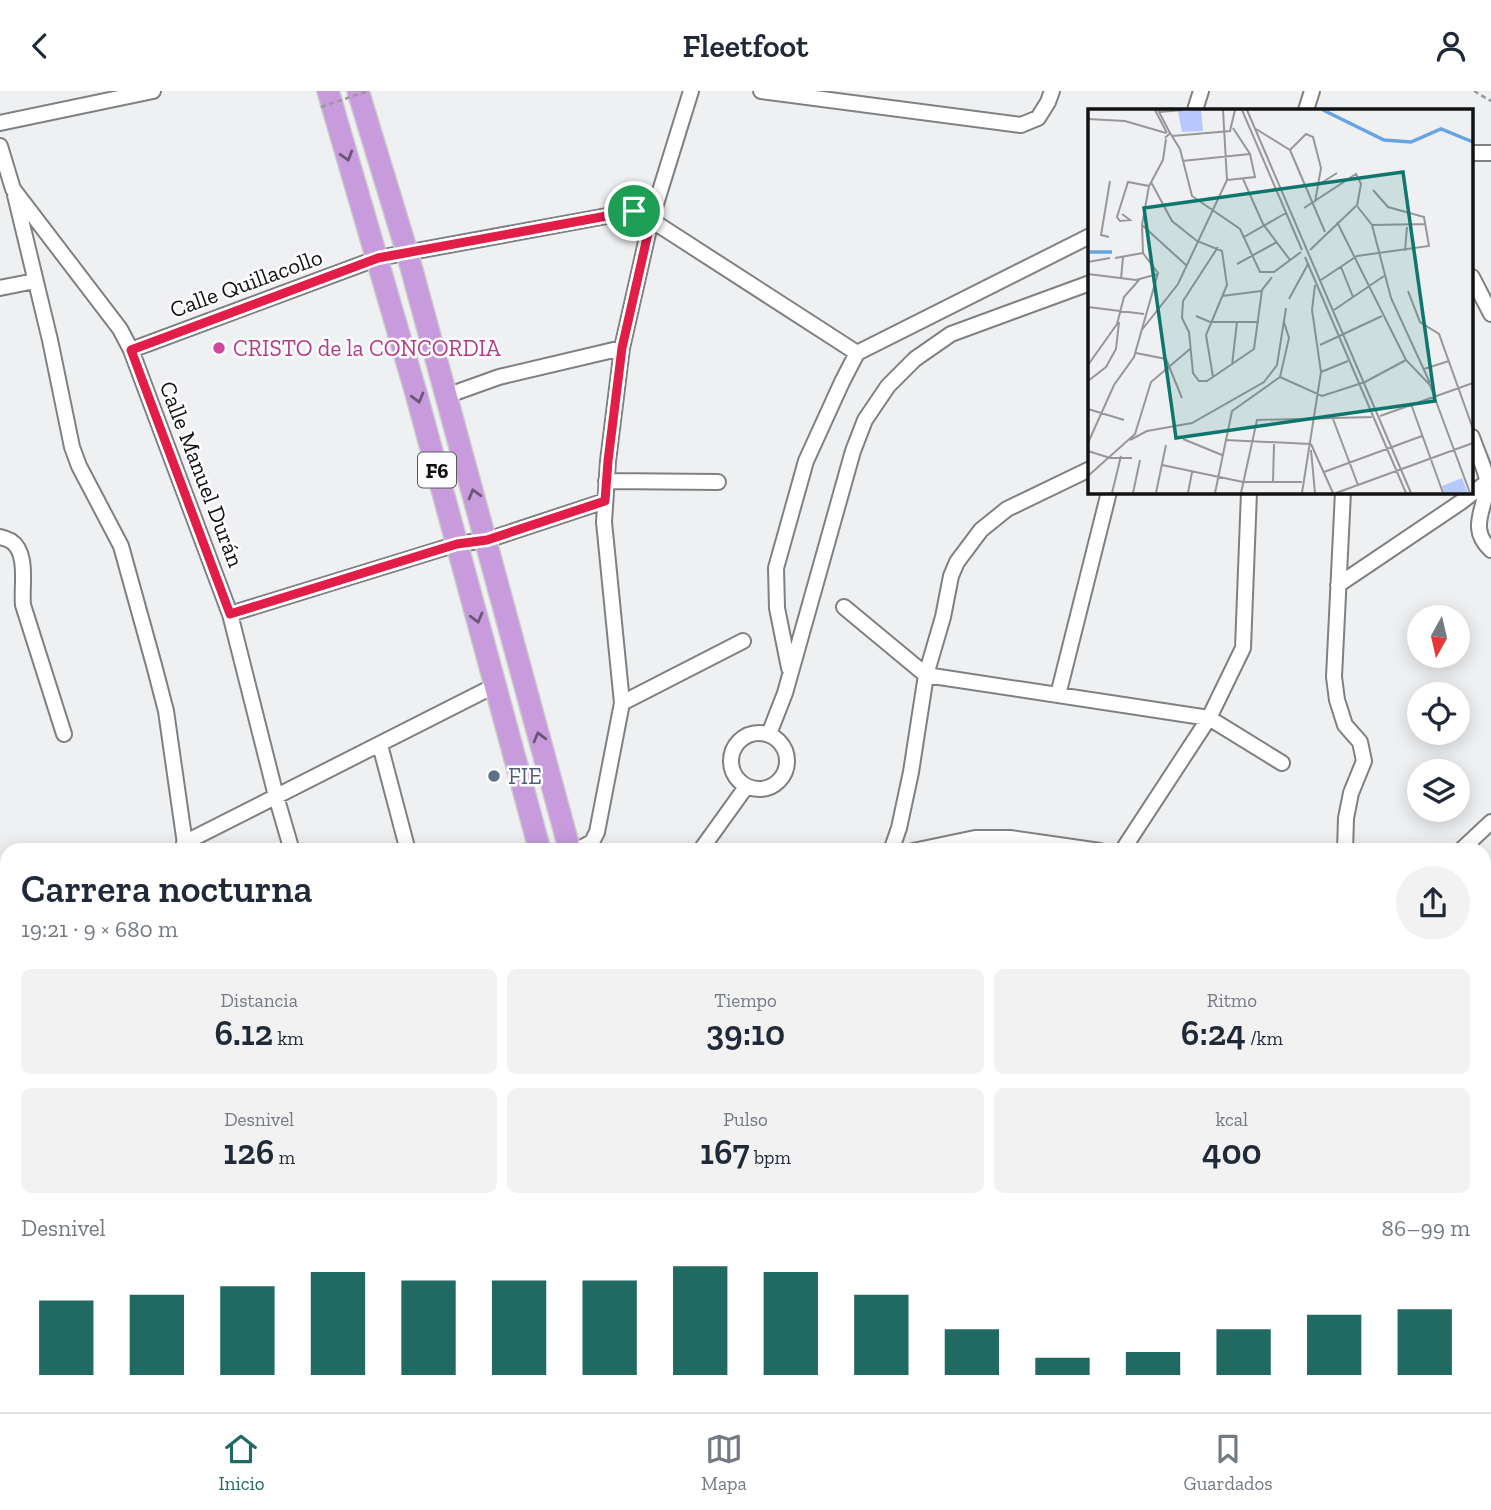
<!DOCTYPE html>
<html lang="es">
<meta charset="utf-8">
<style>
:root{--surface:#fff;--page:#f2f2f3;--text:#1f2937;--muted:#747a83;--line:#e0e1e3;--accent:#206a62}
body{margin:0;font-family:"Zilla Slab",serif;background:var(--page);color:var(--text);height:100vh;display:flex;flex-direction:column;font-size:26px;white-space:nowrap}
*{box-sizing:border-box;margin:0}
p{font-size:23px;color:var(--muted)}
.icon{flex:none;width:38px;height:38px;fill:none;stroke:currentColor;stroke-width:2;stroke-linecap:round;stroke-linejoin:round}
.map{position:relative;flex:1;overflow:hidden}
.panel{position:absolute;left:0px;top:752px;width:1491px;height:569px;display:flex;flex-direction:column;background:var(--surface);border-radius:21px 21px 0 0;box-shadow:0 4px 18px #0003}
.panel>*{flex:none}
.needle{width:46px;rotate:188deg}
.controls{position:absolute;left:1407px;top:514px;display:grid;gap:14px}
.controls a{display:grid;place-items:center;width:63px;height:63px;border-radius:50%;background:var(--surface);box-shadow:0 4px 18px #0003;font-size:35px}
.pin{position:absolute;display:grid;place-items:center;width:60px;height:60px;color:#fff;margin:-30px;border:4px solid #fff;border-radius:50%;box-shadow:0 2px 7px #0007}
.round{display:grid;place-items:center;flex:none;width:74px;height:74px;border-radius:37px;background:var(--page)}
.summary{display:flex;align-items:center;justify-content:space-between;height:119px;padding:0 21px}
h1{font-size:38px;font-weight:600;line-height:52px}
.figures{display:grid;grid-template-columns:repeat(3,1fr);gap:10px;height:119px;padding:7px 21px}
.figures div{display:grid;align-content:center;border-radius:10px;background:var(--page);text-align:center}
.figures b{font-size:35px;font-weight:600}
.figures small{font-size:19px;font-weight:400}
.figures p{font-size:19px}
.chart{height:196px;padding:14px 21px}
.chart p{display:flex;justify-content:space-between}
.chart svg{width:100%;height:126px;margin-top:7px;stroke:var(--accent);stroke-width:6}
header{display:flex;justify-content:space-between;align-items:center;height:91px;padding:0 21px;background:var(--surface);font-size:32px;font-weight:600}
.tabs{display:flex;justify-content:space-around;align-items:center;height:98px;border-top:2px solid var(--line);background:var(--surface);font-size:19px;color:var(--muted)}
.tabs a{display:grid;justify-items:center;gap:4px}
.tabs .active{color:var(--accent)}
.map>svg:first-child{display:block}
.lines{fill:none;stroke-linecap:round;stroke-linejoin:round}
.minor-casing{stroke:#7f8081;stroke-width:18}
.highway-casing{stroke:#cbcbcb;stroke-width:24}
.path{stroke:#99999b;stroke-width:2.5;stroke-dasharray:5 3.5;stroke-linecap:butt}
.minor{stroke:#fff;stroke-width:14}
.highway{stroke:#c79bdc;stroke-width:21}
.path-bridge{stroke:#99999b;stroke-width:2.5;stroke-dasharray:5 3.5;stroke-linecap:butt}
.oneway{stroke:#6c5678}
.route-casing{stroke:#fff;stroke-width:14}
.route{stroke:#e11d48;stroke-width:9}
.hotel-dot{fill:#d1479c;stroke:#fdfdff;stroke-width:2.5}
.service-dot{fill:#5c6f8a;stroke:#fdfdff;stroke-width:2.5}
.labels{text-anchor:middle;dominant-baseline:central;stroke-width:5;stroke-linejoin:round;paint-order:stroke}
.shield{fill:#fdfdff;stroke:#58585a;stroke-width:2}
.shield-label{font-size:21px;font-weight:bold;fill:#121213}
.street-label{font-size:23px;fill:#121213;stroke:#fdfdff}
.hotel-label{font-size:23px;fill:#b23c85;stroke:#fdfdff;text-anchor:start}
.service-label{font-size:23px;fill:#4e5e75;stroke:#fdfdff;text-anchor:start}
.inset-river{fill:none;stroke:#67a4e0;stroke-width:3.5}
.inset-road{fill:none;stroke:#979799;stroke-width:2}
.view{fill:#0f766e;fill-opacity:0.15;stroke:#0f766e;stroke-width:3.5}
.inset-edge{fill:none;stroke:#121213;stroke-width:3.5}
</style>
<header><svg class="icon" aria-label="back" viewBox="0 0 24 24"><path d="M15 5l-7 7 7 7"/></svg>Fleetfoot<svg class="icon" aria-label="person" viewBox="0 0 24 24"><circle cx="12" cy="8" r="4"/><path d="M4 21q1-7 8-7t8 7"/></svg></header>
<div class="map">
<svg width="1491" height="1321" viewBox="0 0 1491 1321">
<rect width="100%" height="100%" fill="#eff0f2"/>
<g class="lines">
<defs>
<path id="minor" d="M761,0L1021,34L1038,27L1048,11L1052,0
M1195,19L1201,0
M1306,19L1312,0
M0,32L153,0
M0,55L13,98L120,238L131,259L230,523L276,705L292,760
M1472,62H1491
M15,104L50,249L72,356L79,375L121,455L154,574L166,620L186,760
M1472,186L1491,223
M0,197L35,190
M131,259L378,167L634,120L651,129L857,262
M446,305L499,286L622,257
M1472,346C1475,356 1488,384 1487,392C1486,418 1467,437 1491,459
M606,390L718,391
M1343,401L1334,586L1337,609L1345,634L1360,651L1364,670L1351,702L1346,727L1345,760
M0,446C4,447 7,448 11,450C29,462 21,496 23,514L64,643
M1338,494L1461,411L1491,388
M844,516L926,584L1209,627L1282,672
M230,523L457,453L487,449L605,410
M789,577L777,517L776,477L806,370L842,291L857,262L1090,145
M1058,604L1109,401
M622,612L743,550
M731 670a28 28 0 1 1 56 0a28 28 0 1 1-56 0Z
M769,643L785,602L853,360L865,329L888,295L915,268L951,243L1090,192
M380,654L408,760
M184,752L496,594
M575,760L592,751L597,741L622,612L604,431L608,370L622,257L651,129L691,0
M700,760L746,696
M891,760L899,737L911,681L926,584L943,526L951,485L957,471L981,439L1007,418L1090,378
M913,760L975,747H1010L1100,760
M1122,760L1209,627L1243,557L1249,401
M1460,760L1491,731
M0,873H7
M1484,902L1491,890
M1484,932L1491,931
M1484,990L1491,1001
M0,1008H7
M0,1085L7,1087
M1484,1190L1491,1199
M251,1314L253,1321
M560,1314L562,1321
M884,1314L885,1321
M1374,1314L1377,1321
M318,1321L332,1314
M474,1321L489,1314
M1072,1321L1077,1314
M1488,1321L1491,1310"/>
<path id="highway" d="M328,0L416,302L540,760
M358,0L407,161L570,760
M699,1314L701,1321
M732,1314L733,1321
M1182,1314L1187,1321
M1206,1314L1211,1321"/>
</defs>
<use href="#minor" class="minor-casing"/>
<use href="#highway" class="highway-casing"/>
<path class="path" d="M1474,0L1491,10"/>
<use href="#minor" class="minor"/>
<use href="#highway" class="highway"/>
<path class="path-bridge" d="M321,16L368,0"/>
</g>
<defs><path id="oneway-chevron" d="M-2-3.5L2.5 0L-2 3.5" fill="none" stroke-width="1.6" stroke-linecap="round" stroke-linejoin="round" transform="scale(1.75)"/></defs>
<g class="oneway">
<use href="#oneway-chevron" transform="translate(347 65) rotate(73)"/>
<use href="#oneway-chevron" transform="translate(418 307) rotate(75)"/>
<use href="#oneway-chevron" transform="translate(474 403) rotate(-106)"/>
<use href="#oneway-chevron" transform="translate(477 527) rotate(75)"/>
<use href="#oneway-chevron" transform="translate(539 646) rotate(-105)"/>
</g>
<g class="lines">
<defs>
<path id="route" d="M634,120L651,129L622,257L608,370L605,410L487,449L457,453L230,523L131,259L378,167Z"/>
</defs>
<use href="#route" class="route-casing"/>
<use href="#route" class="route"/>
</g>
<circle class="hotel-dot" cx="219" cy="257" r="7"/>
<circle class="service-dot" cx="494" cy="685" r="7"/>
<g class="labels">
<rect class="shield" x="418" y="361.5" width="38" height="35" rx="5"/>
<g class="shield-label">
<text x="437" y="379">F6</text>
</g>
<g class="street-label">
<text transform="translate(246 192) rotate(-20)">Calle Quillacollo</text>
<text transform="translate(202 383) rotate(69)">Calle Manuel Durán</text>
</g>
<g class="hotel-label">
<text x="233" y="257">CRISTO de la CONCORDIA</text>
</g>
<g class="service-label">
<text x="508" y="685">FIE</text>
</g>
</g>
<g transform="translate(1088 18)">
<rect width="385" height="385" fill="#eff0f2"/>
<path d="M113,1L115,22L94,23L90,2ZM374,369L380,384H356L354,377Z" fill="#b6c8fd"/>
<path class="inset-river" d="M235,1L296,31L323,33L353,20L385,33M0,143H24"/>
<path class="inset-road" d="M67,1L79,24M70,1L82,24M154,1L214,141M159,1L323,384M71,3L95,1M0,10L37,12L78,24M168,20L202,41L218,25L225,28L233,59L227,93M84,27L142,22L147,1M77,29L82,24L92,40L104,87L152,120L172,163H186L213,143M202,41L237,123M94,52L162,45M155,70L175,115L202,151M139,71L167,68L162,45L145,19M63,73L84,112L109,132L134,142L139,176L118,226L125,268M230,76L249,64M269,97L284,116L303,189L342,274M216,99L268,65L273,75L269,97M34,105L42,111L32,112L29,108L40,73L61,77M249,113L318,251L342,276L382,384M54,116L98,156M284,116L338,115M21,128L13,126L22,72M156,128L198,104M130,138L95,192L94,209L101,223L105,264L111,272H119L166,240L174,181L184,168M222,141L268,97M317,142L319,118M217,148L318,384M27,149L55,144M0,153L22,149M149,155L189,133M253,158L265,188M0,165L48,171L70,165M33,170L35,148M233,171L269,147L341,137L336,108L300,98L285,81M0,176V218M320,182L332,213L351,225L385,320M134,187L173,182M201,190L220,155M0,198L56,205M246,201L296,167M108,207L122,213H171M53,222L90,175L139,71L135,1M232,236L294,207M48,244L78,250L94,289M0,256L29,215L36,188L51,171M144,256L149,213M336,260L361,252M233,263L260,252M192,268L234,287L277,273L318,251M0,272L18,258L28,240L31,213M323,295L355,384M0,300L36,311M292,307L385,274M245,310L270,376M95,330L134,346M42,331L59,322L104,314L176,273L189,256L198,199M137,331L223,335M0,334L26,276L46,248L70,164L55,144L54,116L61,77L75,51L78,30M223,335L245,384M223,341L227,384M0,342L22,349H44M74,356L155,373H214M236,363L334,327M0,367L47,325L63,273L102,240M185,373L186,335M24,384L33,347M45,384L52,351M68,384L78,336M100,384L104,363M127,384L144,302L192,268L201,229L196,213M153,384L169,311L284,308M214,384L233,263L224,201L227,176M248,384L385,334"/>
<path class="view" d="M315,63L347,292L88,329L56,99Z"/>
<rect width="385" height="385" class="inset-edge"/>
</g>
</svg>
<div class="controls">
<a><svg class="needle" viewBox="-14 -14 28 28"><path d="M0-13l5 13h-10z" fill="#e53935"/><path d="M0 13l5-13h-10z" fill="#747a83"/></svg></a>
<a><svg class="icon" aria-label="locate" viewBox="0 0 24 24"><circle cx="12" cy="12" r="6"/><path d="M12 2v4M12 18v4M2 12h4M18 12h4"/></svg></a>
<a><svg class="icon" aria-label="layers" viewBox="0 0 24 24"><path d="M12 4l9 5-9 5-9-5zM3 14l9 5 9-5"/></svg></a>
</div>
<div class="pin" style="left:634px;top:120px;background:#1e9e55"><svg class="icon" aria-label="arrive" viewBox="0 0 24 24"><path d="M6 21V4h12l-3 4 3 4H6"/></svg></div>
<section class="panel">
<div class="summary"><div><h1>Carrera nocturna</h1><p>19:21 · 9 × 680 m</p></div><a class="round"><svg class="icon" aria-label="share" viewBox="0 0 24 24"><path d="M12 15V3M7 8l5-5 5 5M5 13v7h14v-7"/></svg></a></div>
<div class="figures">
<div><p>Distancia</p><b>6.12<small> km</small></b></div>
<div><p>Tiempo</p><b>39:10</b></div>
<div><p>Ritmo</p><b>6:24<small> /km</small></b></div>
</div>
<div class="figures">
<div><p>Desnivel</p><b>126<small> m</small></b></div>
<div><p>Pulso</p><b>167<small> bpm</small></b></div>
<div><p>kcal</p><b>400</b></div>
</div>
<div class="chart"><p><span>Desnivel</span>86–99 m</p>
<svg viewBox="0 0 160 44" preserveAspectRatio="none"><path d="M5 44V18M15 44V16M25 44V13M35 44V8M45 44V11M55 44V11M65 44V11M75 44V6M85 44V8M95 44V16M105 44V28M115 44V38M125 44V36M135 44V28M145 44V23M155 44V21"/></svg>
</div>
</section>
</div>
<nav class="tabs">
<a class="active"><svg class="icon" aria-label="home" viewBox="0 0 24 24"><path d="M3 11l9-7 9 7M6 9v11h12V9"/></svg>Inicio</a>
<a><svg class="icon" aria-label="map" viewBox="0 0 24 24"><path d="M3 6l6-2 6 2 6-2v14l-6 2-6-2-6 2zM9 4v14M15 6v14"/></svg>Mapa</a>
<a><svg class="icon" aria-label="saved" viewBox="0 0 24 24"><path d="M7 4h10v16l-5-4-5 4z"/></svg>Guardados</a>
</nav>
